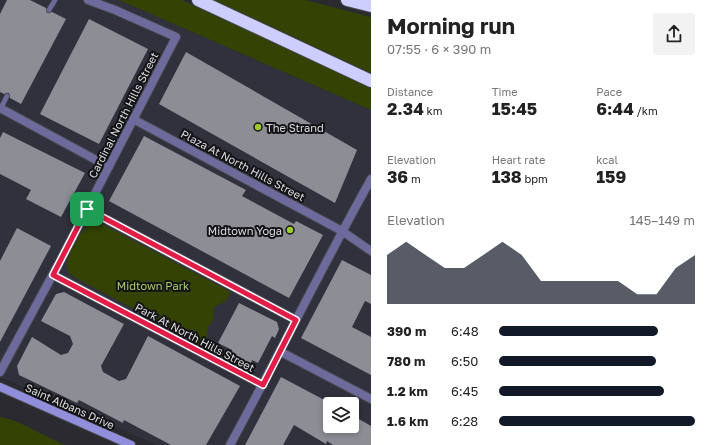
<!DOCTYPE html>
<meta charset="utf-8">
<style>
:root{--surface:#fff;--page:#f2f2f2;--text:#222;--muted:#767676;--accent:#111827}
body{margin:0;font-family:"Golos Text",sans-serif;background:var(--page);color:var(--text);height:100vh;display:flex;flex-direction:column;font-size:15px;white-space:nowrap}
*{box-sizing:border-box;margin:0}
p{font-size:13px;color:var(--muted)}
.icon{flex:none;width:22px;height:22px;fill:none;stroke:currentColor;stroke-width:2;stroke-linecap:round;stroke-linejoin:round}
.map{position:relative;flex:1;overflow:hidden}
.drawer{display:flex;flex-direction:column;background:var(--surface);width:340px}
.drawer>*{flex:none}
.fabs{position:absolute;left:323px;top:397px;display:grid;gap:8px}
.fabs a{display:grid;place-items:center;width:36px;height:36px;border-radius:4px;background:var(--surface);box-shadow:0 2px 6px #0003;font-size:20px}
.pin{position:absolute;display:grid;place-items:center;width:34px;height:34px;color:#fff;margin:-17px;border-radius:8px;box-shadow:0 2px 6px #0006}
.round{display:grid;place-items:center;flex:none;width:42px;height:42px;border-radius:4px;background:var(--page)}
.head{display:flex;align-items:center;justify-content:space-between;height:68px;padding:0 16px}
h1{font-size:22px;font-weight:700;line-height:30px}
.figures{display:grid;grid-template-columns:repeat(3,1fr);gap:6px;height:68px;padding:4px 16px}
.figures div{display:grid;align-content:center}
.figures b{font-size:17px;font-weight:700}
.figures small{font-size:11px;font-weight:400}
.figures p{font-size:11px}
.chart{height:112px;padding:8px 16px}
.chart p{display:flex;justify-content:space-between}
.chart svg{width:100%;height:72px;margin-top:4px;fill:var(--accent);opacity:.7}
ul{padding:0 16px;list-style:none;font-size:13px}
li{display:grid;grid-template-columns:64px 48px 1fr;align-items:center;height:30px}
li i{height:10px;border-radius:5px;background:var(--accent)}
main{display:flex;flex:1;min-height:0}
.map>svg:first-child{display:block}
.built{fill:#31313d;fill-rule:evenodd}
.green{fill:#324304}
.building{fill:#8c8d95}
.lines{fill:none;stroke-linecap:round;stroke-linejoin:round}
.lane-casing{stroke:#46464c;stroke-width:6}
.street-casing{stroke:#46464c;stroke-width:10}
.secondary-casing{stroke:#46464c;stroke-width:10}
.highway-casing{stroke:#46464c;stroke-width:14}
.lane{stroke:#6c6b9b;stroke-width:4.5}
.street{stroke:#6c6b9b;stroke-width:8}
.secondary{stroke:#918fdb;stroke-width:8}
.highway{stroke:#cecefe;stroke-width:12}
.route-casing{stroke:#fff;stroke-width:8}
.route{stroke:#e11d48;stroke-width:5}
.poi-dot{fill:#9eca2e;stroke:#131316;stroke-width:1.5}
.labels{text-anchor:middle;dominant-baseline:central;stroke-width:4;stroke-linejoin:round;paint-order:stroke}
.street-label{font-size:11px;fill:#dcdce1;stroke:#131316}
.poi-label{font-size:11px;fill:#dcdce1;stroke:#131316;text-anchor:start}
.park-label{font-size:11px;fill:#abcd68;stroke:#131316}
</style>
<main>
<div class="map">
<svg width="371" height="445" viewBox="0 0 371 445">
<rect width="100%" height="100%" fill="#2a2a30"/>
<path class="built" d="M0,0H119L371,110V445H156L84,412L0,377ZM330,404H352V426H330Z"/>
<path class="green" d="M119,0H182L371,88V110Z
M214,0H305L371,17V73Z
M92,223H100L231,292L226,301L214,307L213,320L208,327L207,339L203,346L74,277C69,274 67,270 67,264C67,255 84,225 92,223Z
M0,417C20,420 45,437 65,445H0Z"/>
<path class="building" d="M7,0H30L46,8L47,13L52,12L66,19L21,104L10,98L9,93L4,94L0,92V14Z
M89,19L148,49L99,144L40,114Z
M186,52L357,150L335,203L159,104Z
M3,132L85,173L61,217L26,199L31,190L0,174V138Z
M144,136L246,190L242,196L294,224L296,221L323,235L289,298L109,201Z
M17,228L51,246L0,342V261Z
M342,260L371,275V304L365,301L352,327L371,337V375L301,338Z
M64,292L124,324L101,366L103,372L119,381L126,379L148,336L240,386L206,445H171L124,420L123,423L79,400L77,403L19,375L17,366L32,337L61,355L68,353L73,344L70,336L41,321L56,294Z
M239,303L277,322L279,329L275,338L272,336L258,363L252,360L251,363L241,359L230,353L232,350L218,343Z
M281,377L330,403V426H352V415L371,426V445H333L327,441L326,444L294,425L283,445H245Z"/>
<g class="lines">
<defs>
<path id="lane" d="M49,10L55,0
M1,108L7,96"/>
<path id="street" d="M0,108L109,167
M133,119L342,231L371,251
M87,209L296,320
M53,275L263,385
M281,352L371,399
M0,372L59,263L176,37L115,10L88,0
M230,445C278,357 322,267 371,179"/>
<path id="secondary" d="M0,387L131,445"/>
<path id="highway" d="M198,0L371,81
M347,0L371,6"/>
</defs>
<use href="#lane" class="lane-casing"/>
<use href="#street" class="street-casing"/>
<use href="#secondary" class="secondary-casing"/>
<use href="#highway" class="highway-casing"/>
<use href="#lane" class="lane"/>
<use href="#street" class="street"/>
<use href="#secondary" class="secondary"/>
<use href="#highway" class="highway"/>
</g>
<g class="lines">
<defs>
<path id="route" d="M87,209L296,320L263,385L53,275Z"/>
</defs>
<use href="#route" class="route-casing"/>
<use href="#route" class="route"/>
</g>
<g class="poi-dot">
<circle cx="258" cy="127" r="4"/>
<circle cx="290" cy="230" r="4"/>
</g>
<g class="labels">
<g class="street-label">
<text transform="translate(123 115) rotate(-63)">Cardinal North Hills Street</text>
<text transform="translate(243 165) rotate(28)">Plaza At North Hills Street</text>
<text transform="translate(195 337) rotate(28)">Park At North Hills Street</text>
<text transform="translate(70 406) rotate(24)">Saint Albans Drive</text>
</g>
<g class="poi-label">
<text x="266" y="127">The Strand</text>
<text x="282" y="230" text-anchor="end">Midtown Yoga</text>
</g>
<g class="park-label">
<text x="153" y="285">Midtown Park</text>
</g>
</g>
</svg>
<div class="fabs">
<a><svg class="icon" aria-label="layers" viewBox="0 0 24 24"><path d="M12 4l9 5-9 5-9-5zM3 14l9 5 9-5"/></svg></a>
</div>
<div class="pin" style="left:87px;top:209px;background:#1e9e55"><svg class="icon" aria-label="arrive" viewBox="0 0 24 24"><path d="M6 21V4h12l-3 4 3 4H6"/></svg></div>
</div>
<section class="drawer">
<div class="head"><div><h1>Morning run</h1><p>07:55 · 6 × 390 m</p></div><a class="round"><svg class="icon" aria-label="share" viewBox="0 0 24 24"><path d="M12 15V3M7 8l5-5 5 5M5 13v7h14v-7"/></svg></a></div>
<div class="figures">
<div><p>Distance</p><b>2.34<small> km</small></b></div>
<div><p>Time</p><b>15:45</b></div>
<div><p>Pace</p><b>6:44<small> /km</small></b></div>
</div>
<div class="figures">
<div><p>Elevation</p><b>36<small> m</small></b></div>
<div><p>Heart rate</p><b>138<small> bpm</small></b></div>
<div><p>kcal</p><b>159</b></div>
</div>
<div class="chart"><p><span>Elevation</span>145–149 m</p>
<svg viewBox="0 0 160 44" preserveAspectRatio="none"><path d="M0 44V14L10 6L20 14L30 22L40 22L50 14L60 6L70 14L80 30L90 30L100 30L110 30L120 30L130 38L140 38L150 22L160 14V44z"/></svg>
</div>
<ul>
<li><b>390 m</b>6:48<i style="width:81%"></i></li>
<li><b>780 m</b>6:50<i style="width:80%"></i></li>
<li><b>1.2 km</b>6:45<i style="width:84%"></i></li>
<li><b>1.6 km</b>6:28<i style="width:100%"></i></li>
</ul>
</section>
</main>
